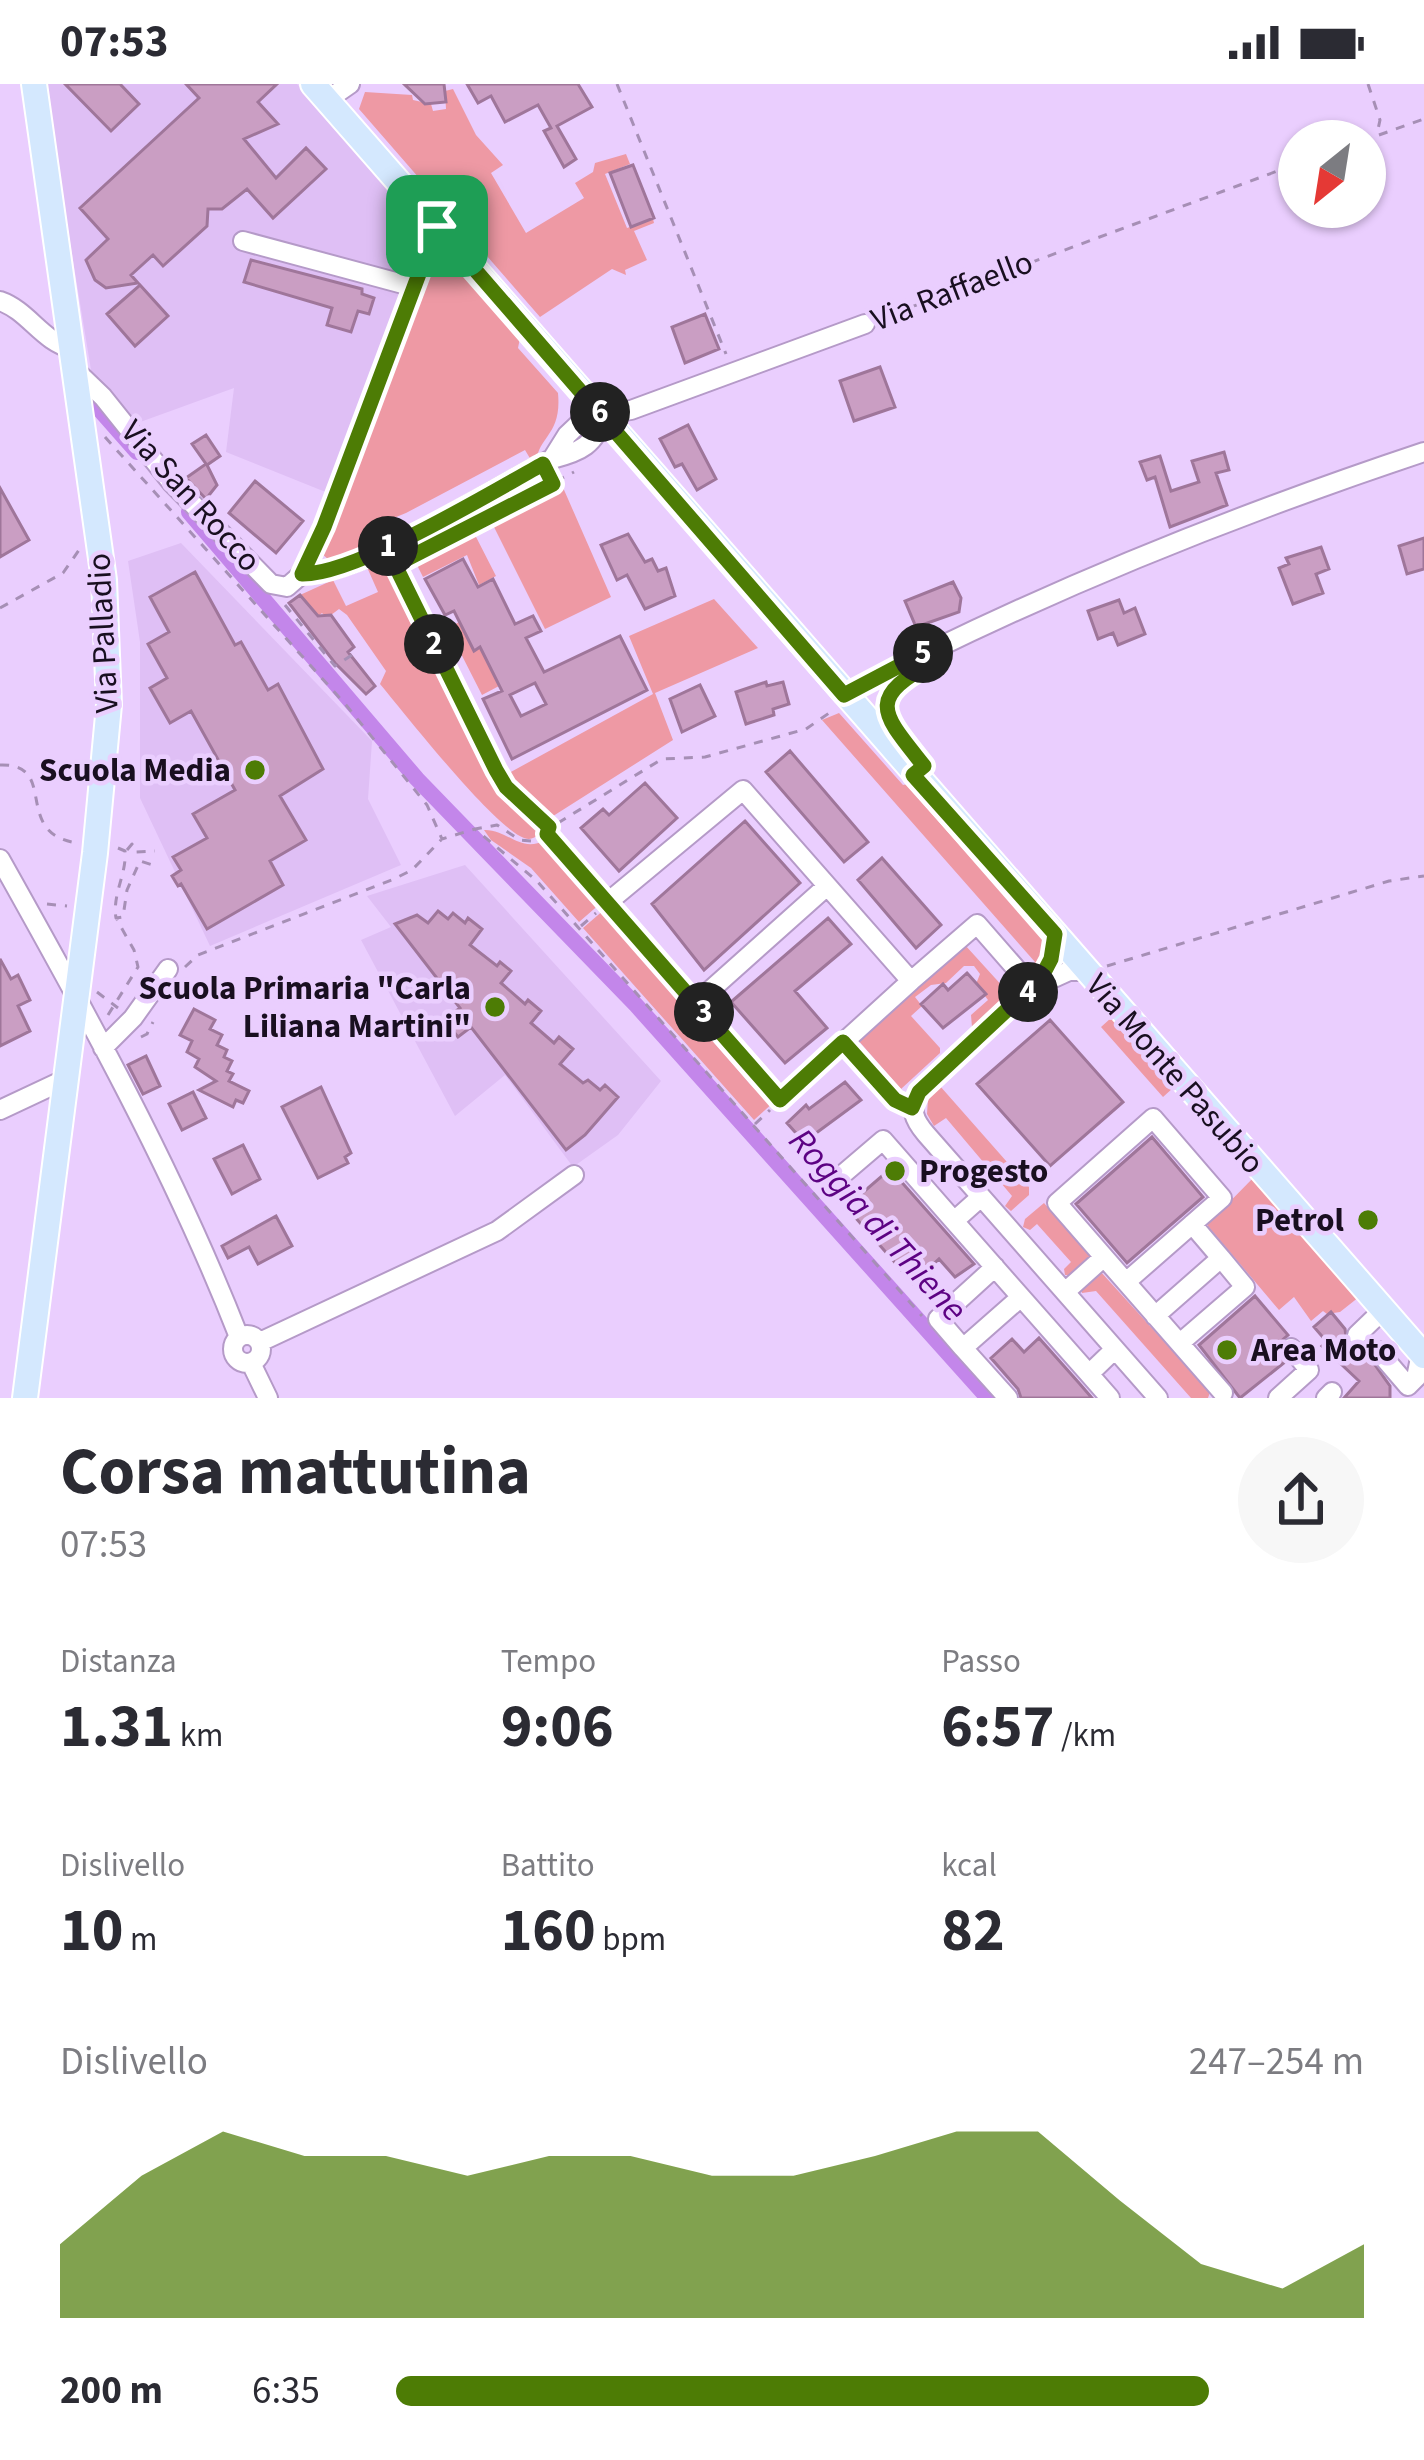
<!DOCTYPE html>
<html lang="it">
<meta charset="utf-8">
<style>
:root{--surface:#fff;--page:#f7f7f7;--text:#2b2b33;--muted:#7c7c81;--accent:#4d7c05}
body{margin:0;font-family:"Source Sans 3",sans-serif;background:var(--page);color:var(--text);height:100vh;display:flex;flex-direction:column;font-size:45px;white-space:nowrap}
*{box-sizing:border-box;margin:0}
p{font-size:39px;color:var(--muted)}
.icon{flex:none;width:66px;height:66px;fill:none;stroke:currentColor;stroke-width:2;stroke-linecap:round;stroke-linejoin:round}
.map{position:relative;height:1314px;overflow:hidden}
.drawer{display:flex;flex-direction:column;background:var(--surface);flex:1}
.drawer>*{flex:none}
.needle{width:78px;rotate:210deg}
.buttons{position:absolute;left:1278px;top:36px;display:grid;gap:24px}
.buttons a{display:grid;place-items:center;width:108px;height:108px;border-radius:50%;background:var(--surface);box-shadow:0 3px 9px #0004;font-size:60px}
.pin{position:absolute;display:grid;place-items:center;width:102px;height:102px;color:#fff;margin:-51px;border-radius:24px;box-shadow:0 6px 18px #0006}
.km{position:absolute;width:60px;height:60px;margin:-30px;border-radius:50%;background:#222;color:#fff;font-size:33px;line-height:60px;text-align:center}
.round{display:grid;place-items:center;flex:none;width:126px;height:126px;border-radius:63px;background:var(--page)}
.summary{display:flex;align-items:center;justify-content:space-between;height:204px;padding:0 60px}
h1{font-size:66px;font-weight:700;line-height:90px}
.stats{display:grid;grid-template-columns:repeat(3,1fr);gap:18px;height:204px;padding:12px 60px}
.stats div{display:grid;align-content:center}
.stats b{font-size:60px;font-weight:700}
.stats small{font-size:33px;font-weight:400}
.stats p{font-size:33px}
.chart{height:336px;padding:24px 60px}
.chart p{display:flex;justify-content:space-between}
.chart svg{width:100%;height:216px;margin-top:12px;fill:var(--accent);opacity:.7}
ul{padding:0 60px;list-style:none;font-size:39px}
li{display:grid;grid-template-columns:192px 144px 1fr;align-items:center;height:90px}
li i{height:30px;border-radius:15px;background:var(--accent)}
.status{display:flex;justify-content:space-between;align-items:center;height:84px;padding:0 60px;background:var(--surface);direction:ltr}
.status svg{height:33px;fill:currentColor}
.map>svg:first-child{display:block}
.built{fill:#dfbff5}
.green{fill:#ee99a4}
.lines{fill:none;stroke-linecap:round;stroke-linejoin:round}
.canal{stroke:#c386ea;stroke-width:16}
.building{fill:#ca9ec3;stroke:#9f769a;stroke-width:3;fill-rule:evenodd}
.minor-casing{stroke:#b59ac8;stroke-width:22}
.major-casing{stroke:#fff;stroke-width:28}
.path{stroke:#a68fb5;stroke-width:3;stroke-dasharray:9 9;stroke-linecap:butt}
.minor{stroke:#fff;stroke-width:18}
.major{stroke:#d4e8fe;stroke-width:24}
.route-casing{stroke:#fff;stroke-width:24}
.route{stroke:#4d7c05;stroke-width:15}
.poi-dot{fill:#4d7c05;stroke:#eacefe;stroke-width:4.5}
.labels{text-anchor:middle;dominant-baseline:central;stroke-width:9;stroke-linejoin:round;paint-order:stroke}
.street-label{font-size:33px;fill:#190f20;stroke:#eacefe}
.poi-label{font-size:33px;font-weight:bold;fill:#190f20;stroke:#eacefe;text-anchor:end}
.water-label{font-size:36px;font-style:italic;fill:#5d0283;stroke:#eacefe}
</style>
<div class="status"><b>07:53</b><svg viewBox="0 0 49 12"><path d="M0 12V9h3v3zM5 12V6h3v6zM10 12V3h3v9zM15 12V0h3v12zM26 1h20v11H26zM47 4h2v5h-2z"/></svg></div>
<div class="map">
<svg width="1424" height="1314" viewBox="0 0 1424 1314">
<rect width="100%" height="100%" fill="#eacefe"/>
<path class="built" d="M44,0H297L424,144L333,411L226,368L234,304L132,341L92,292Z
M181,459L372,657L368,715L401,781L210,862L140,714V558L128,477Z
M465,781L661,997L618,1051L573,1083L505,991L455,1032L361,856L391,843L367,812Z"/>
<path class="green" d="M453,5L476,51L503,81L491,89L526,149L584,114L575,99L593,88L595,79L626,70L630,80L605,90L627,144L653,135L654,139L634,147L647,176L625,186L626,191L612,185L540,233L359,25L365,8L412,11L413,16L431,20L433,27L446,25L445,7Z
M435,165L446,166L521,249L518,264L558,309C562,351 538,353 537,376H531L525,366L406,429L369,444L374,459L329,476L321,469Z
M561,399L611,513L545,545L490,435Z
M473,447L496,492L479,501L467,471L423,493L415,477Z
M383,478L394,489L502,703L545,746C540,750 536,754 529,755C503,756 402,626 380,600L386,587L347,531L339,525L327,534L322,529L318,532L300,511L333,496L346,522L378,508L366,481L372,483Z
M714,515L758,564L655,609L673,656L550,734L516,704L509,689L653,610L629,552Z
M459,538L474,566L480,563L499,602L482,611L454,556L457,554L452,542Z
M839,629L903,701L913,699L1046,858L1040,883L972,943L971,931L988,916L976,900L980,890L974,882H964L946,899L931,901L915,913L922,922L911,932L940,964V969L901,1005L857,955L965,861L1005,905L1035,878L822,636Z
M484,746C507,745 521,770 545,756L554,766L551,770L588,813L593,810L601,819L579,838L531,784L491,756Z
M605,825L649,873L645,878L750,1000L759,1009L764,1005L774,1018L754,1036L583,844Z
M1111,934L1173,1004L1163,1013L1101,943Z
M940,1002L1029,1103V1111L1011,1127L1005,1122L1012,1112L946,1034L934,1042L927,1030L928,1015Z
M1254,1093L1359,1213L1340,1228L1327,1230L1323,1227L1311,1237L1294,1213L1279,1226L1207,1141Z
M1044,1119L1091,1173L1073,1191H1065L1064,1185L1071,1178L1037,1140L1030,1146L1023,1143L1025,1135Z
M1100,1187L1210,1308L1208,1314H1191L1096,1207L1082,1209L1081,1205Z"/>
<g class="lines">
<path class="canal" d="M92,317L137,368
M189,428L417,695L636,921L988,1314"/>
</g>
<path class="building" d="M65,0H120L139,20L111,47Z
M186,0H277L258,18L278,40L244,55L276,94L306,64L326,85L273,134L247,105L222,125H208L207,142L163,182L153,171L131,191L138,199L106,204L95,196L86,176L108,155L80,124L199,14Z
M404,0H444L446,18L425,20Z
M467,0H578L592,23L557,42L576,75L564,83L544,47L551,44L538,21L505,38L491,12L478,19Z
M633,81L654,134L631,143L610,89Z
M251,176L362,205V210L374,214L369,230L358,227L351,248L327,241L332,224L244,198Z
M140,201L168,232L135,262L107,230Z
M705,230L719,265L685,279L672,243Z
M880,283L895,323L854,337L840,297Z
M688,341L716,395L697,406L682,380L675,383L660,355Z
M206,351L220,372L207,381L217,401L206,415L186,394L206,380L192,360Z
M1224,368L1229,386L1216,389L1227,421L1170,443L1155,393L1147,396L1140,378L1160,372L1171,407L1199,398L1192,377Z
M255,397L303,437L276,469L229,429Z
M0,404L29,456L0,473Z
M628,450L645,478L652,475L658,487L666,484L675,512L645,525L627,491L617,496L601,461Z
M1424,454V485L1407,490L1399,462Z
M1321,463L1329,485L1316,490L1323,509L1293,520L1279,484L1289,480L1286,474Z
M463,475L478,503L493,495L515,540L533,532L541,547L526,554L544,588L620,552L647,606L512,675L483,615L502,607L480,563L474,567L454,527L445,531L425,495ZM535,599L546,620L521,632L510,611Z
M195,488L235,561L241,558L268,606L278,600L323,685L280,712L306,756L270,777L283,801L207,845L181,800L178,802L172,792L181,786L173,773L207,754L193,730L235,706L191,627L170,639L150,604L167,594L148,560L169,548L150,513Z
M953,498L961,514L959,528L916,543L905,517Z
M300,511L318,532L331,531L354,563L348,568L375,602L366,610L335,579L289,519Z
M1119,516L1124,529L1135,524L1145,550L1118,561L1113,549L1098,555L1088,527Z
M766,598L767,602L783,598L789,620L773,625L774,631L746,640L736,608Z
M700,601L715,632L682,648L670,615Z
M790,667L868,758L844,778L766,688Z
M645,699L677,734L619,787L581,744L603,725L609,731Z
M745,737L800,799L704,886L652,820Z
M882,774L941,841L916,864L858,796Z
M438,827L448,835L453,829L465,839L468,834L482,845L470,861L497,882L500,878L511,887L501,899L525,920L528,916L541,927L531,939L554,959L559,953L573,965L560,980L583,999L588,996L600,1006L605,1001L618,1013L585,1051L566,1066L471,943L458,953L444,936L460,924L395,840L417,831L428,839Z
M828,834L851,860L795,907L827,944L785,979L731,918Z
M0,875L11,895L18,891L30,916L18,922L30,947L0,962Z
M967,889L986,910L943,944L921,920L943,900L948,906Z
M194,925L215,936L210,945L222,951L217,961L227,966L224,973L232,977L227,987L233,990L229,997L249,1007L243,1019L236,1016L233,1023L199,1006L216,997L195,983L199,975L187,968L192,957L180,951Z
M1050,936L1123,1018L1050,1082L977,1000Z
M146,972L160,1002L143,1010L128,981Z
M845,998L861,1016L804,1058L787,1039L806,1021L809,1025Z
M321,1003L351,1069L345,1073L348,1079L318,1094L282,1023Z
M193,1008L206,1034L182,1046L169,1020Z
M1152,1053L1203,1113L1127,1179L1076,1120Z
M243,1061L260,1095L232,1110L214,1075Z
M890,1085L944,1146L974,1180L955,1193L939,1175L913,1199L846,1123Z
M276,1132L292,1162L258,1180L249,1163L228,1174L222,1162Z
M1255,1212L1288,1251L1278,1260L1285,1278L1240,1314L1199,1261Z
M1331,1228L1345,1245L1347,1259L1362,1263L1390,1302V1314H1344L1359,1297L1322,1262L1327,1258L1314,1243Z
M1039,1254L1079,1299L1092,1314H1021L1018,1305L991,1274L1012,1255L1024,1268Z"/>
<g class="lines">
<defs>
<path id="minor" d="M327,16L350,0
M243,157L414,203
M0,217C29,227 42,258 73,265
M77,288L103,313L171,398L271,500L287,503L302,490L324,443L437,142
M604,331C596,361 580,368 552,375L567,351L586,333L631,326L865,240
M302,490C364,491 492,404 552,375
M844,611C1028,514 1226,434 1424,368
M547,750L780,1016L911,897L743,706L608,818
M0,775C87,930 174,1087 239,1253
M1055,850L1051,875L1041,894L919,1008C909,1025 914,1036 926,1050L1158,1314
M911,897L977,840L1019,888
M1036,902L1069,887H1088
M696,919L827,802
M843,958L895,1016L912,1024
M103,964L133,934L168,885
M0,1026L66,995
M842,1091L883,1056L954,1137L981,1113
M954,1137L1021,1213L963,1264L938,1235L995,1183
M1104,1173L1057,1119L1153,1034L1222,1114L1126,1198
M1065,1208L1104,1173L1223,1309
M1021,1213L1089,1290L1115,1265
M1155,1232L1221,1174L1192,1140
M233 1265a14 14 0 1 1 28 0a14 14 0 1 1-28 0Z
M1357,1251L1383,1226
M260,1258L497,1147L574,1091
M1180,1259L1245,1203L1221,1174
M963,1264L1008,1314
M1378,1267L1408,1302L1416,1294L1421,1269
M251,1279L268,1314
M1089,1290L1110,1314
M1278,1314L1309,1286L1291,1264
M1326,1314L1332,1308"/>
<path id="major" d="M313,0L1424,1272
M25,1314L95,769L109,621L104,496L34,0"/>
</defs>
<use href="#minor" class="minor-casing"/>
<use href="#major" class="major-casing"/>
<path class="path" d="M617,0L726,270
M1368,0L1380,36L1377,50
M1362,57L1424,35
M879,235L1299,79
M105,353L346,621L427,721L442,755L475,745
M444,455L574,388
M394,479L496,686L506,703L541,733
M285,521L335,582L358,567
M0,524L63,489L79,466
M886,624L894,605
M0,681C60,679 11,749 77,759
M558,739L662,675L705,673L806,645L832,627
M531,757L520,756L497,741L475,745L537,797L922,1232
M118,764L125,767C127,790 112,810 116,834L123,833L127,806L140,777L156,782
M127,766L132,760L135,768L155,767
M47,820L67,822
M581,842L596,829
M1107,882L1389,797L1424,792
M185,883L198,871L394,795L412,786L441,756
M97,908L118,924
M108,931L138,883L134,866L117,836
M141,953L147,950L153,938
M755,1040L770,1026"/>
<use href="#minor" class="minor"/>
<use href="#major" class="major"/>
</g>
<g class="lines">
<defs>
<path id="route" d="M437,142L844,611L935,563L936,577C864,614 882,629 924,682L913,691L1055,850L1051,875L1041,894L919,1008L912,1024L895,1016L843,958L780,1016L547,750L549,743L506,703L496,686L395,481L553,400L543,380C492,408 356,491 302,490L324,443Z"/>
</defs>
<use href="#route" class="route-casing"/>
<use href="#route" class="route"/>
</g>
<g class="poi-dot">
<circle cx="255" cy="686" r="12"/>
<circle cx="495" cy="923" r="12"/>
<circle cx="895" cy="1087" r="12"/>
<circle cx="1368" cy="1136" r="12"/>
<circle cx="1227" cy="1266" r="12"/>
</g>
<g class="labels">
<g class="street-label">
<text transform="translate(952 207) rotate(-21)">Via Raffaello</text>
<text transform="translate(191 412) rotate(48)">Via San Rocco</text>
<text transform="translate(103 549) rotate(-93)">Via Palladio</text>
<text transform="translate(1175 990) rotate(49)">Via Monte Pasubio</text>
</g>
<g class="poi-label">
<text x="231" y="686">Scuola Media</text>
<text x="471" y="904">Scuola Primaria "Carla<tspan x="471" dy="38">Liliana Martini"</tspan></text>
<text x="919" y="1087" text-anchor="start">Progesto</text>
<text x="1344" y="1136">Petrol</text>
<text x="1251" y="1266" text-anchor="start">Area Moto</text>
</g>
<g class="water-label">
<text transform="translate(878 1141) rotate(48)">Roggia di Thiene</text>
</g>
</g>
</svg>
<div class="buttons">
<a><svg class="needle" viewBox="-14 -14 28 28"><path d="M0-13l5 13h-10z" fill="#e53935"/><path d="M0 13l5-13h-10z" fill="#7c7c81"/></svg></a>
</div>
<div class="pin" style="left:437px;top:142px;background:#1e9e55"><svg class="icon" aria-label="arrive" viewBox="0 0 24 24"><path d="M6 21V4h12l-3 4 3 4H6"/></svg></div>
<b class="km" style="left:388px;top:462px">1</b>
<b class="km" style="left:434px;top:560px">2</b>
<b class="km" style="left:704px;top:928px">3</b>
<b class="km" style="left:1028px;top:908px">4</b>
<b class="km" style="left:923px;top:569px">5</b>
<b class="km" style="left:600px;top:328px">6</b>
</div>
<section class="drawer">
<div class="summary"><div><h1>Corsa mattutina</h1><p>07:53</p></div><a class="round"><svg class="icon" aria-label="share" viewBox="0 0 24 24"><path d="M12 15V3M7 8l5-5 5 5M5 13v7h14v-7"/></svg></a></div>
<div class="stats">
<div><p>Distanza</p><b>1.31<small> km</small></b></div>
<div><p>Tempo</p><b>9:06</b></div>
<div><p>Passo</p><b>6:57<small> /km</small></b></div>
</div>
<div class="stats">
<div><p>Dislivello</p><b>10<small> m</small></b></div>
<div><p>Battito</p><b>160<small> bpm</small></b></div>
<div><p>kcal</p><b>82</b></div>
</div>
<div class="chart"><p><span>Dislivello</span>247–254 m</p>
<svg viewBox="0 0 160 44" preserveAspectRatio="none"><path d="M0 44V29L10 15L20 6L30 11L40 11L50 15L60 11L70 11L80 15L90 15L100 11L110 6L120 6L130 20L140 33L150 38L160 29V44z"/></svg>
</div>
<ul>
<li><b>200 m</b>6:35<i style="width:84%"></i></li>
</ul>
</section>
